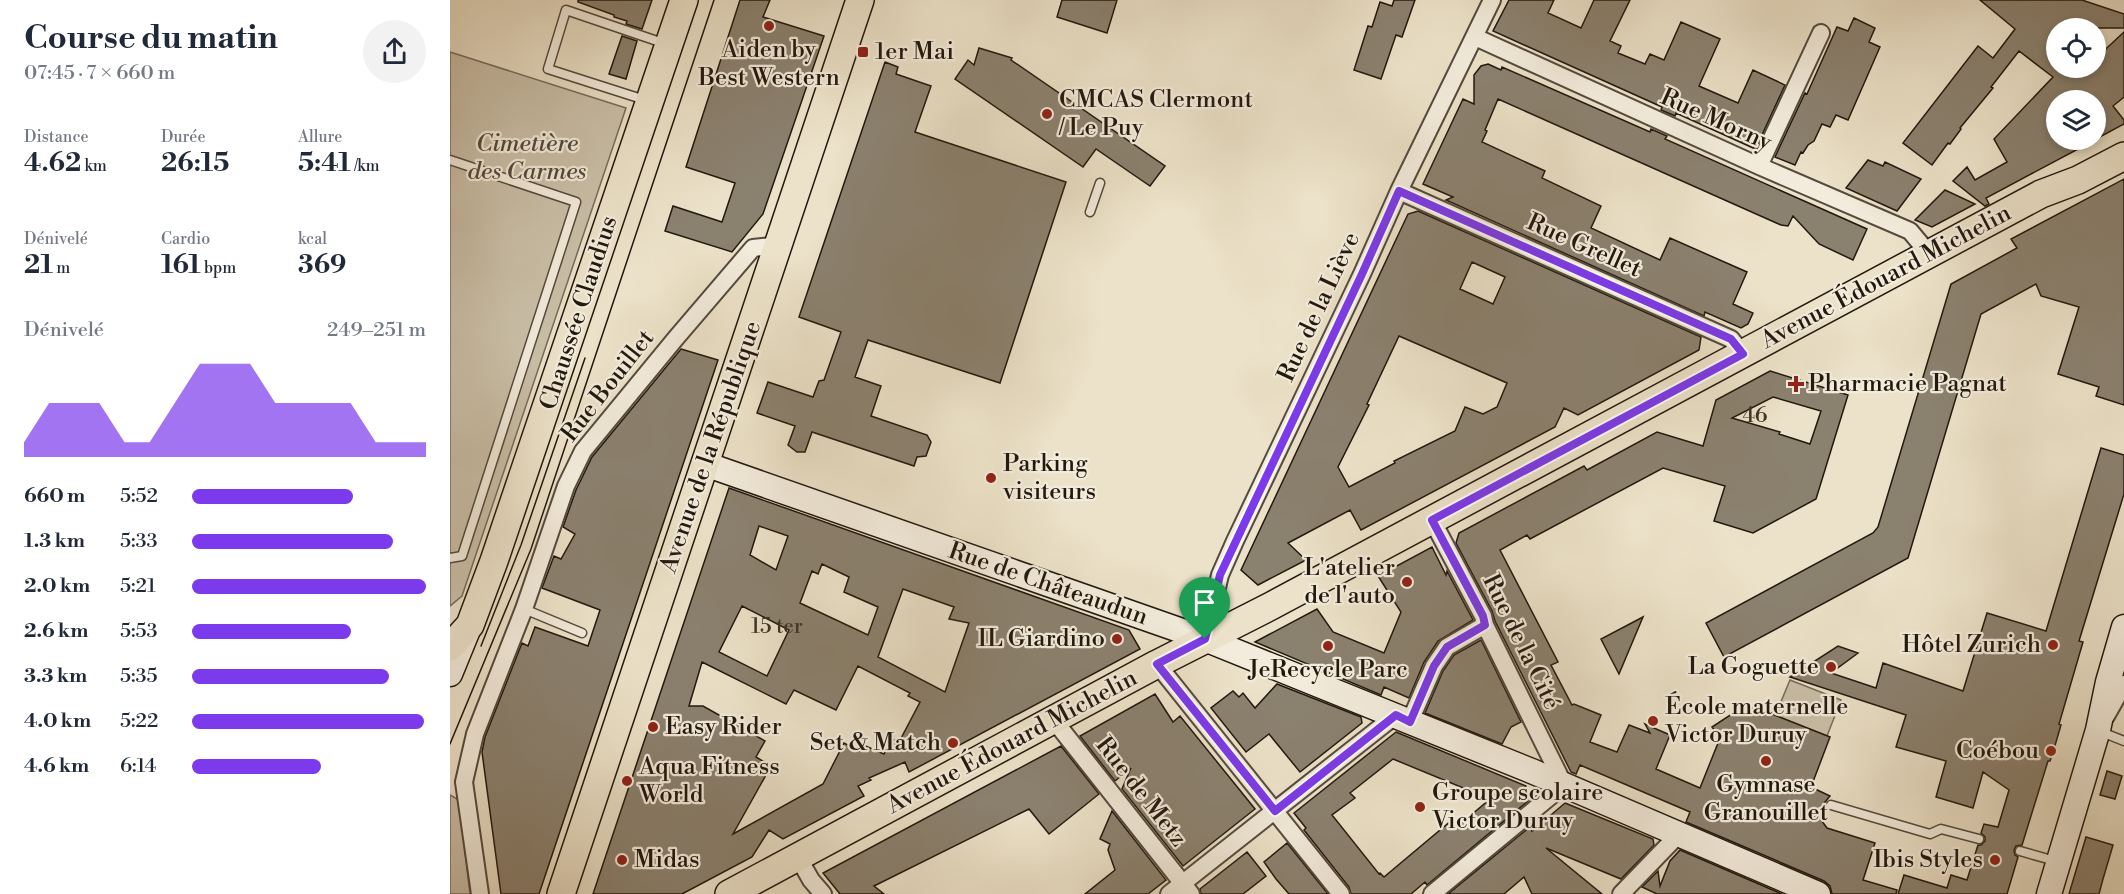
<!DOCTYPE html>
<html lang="fr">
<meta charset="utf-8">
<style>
:root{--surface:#fff;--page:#f2f2f3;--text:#1f2937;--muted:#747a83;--accent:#7c3aed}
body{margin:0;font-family:"Libre Bodoni",serif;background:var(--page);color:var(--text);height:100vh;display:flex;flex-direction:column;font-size:22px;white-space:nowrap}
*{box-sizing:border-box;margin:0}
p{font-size:20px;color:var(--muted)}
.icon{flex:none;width:33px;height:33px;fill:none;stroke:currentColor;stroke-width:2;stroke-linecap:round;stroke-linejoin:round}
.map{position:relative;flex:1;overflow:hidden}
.sheet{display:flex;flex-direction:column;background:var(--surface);width:450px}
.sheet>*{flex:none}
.tools{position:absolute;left:1596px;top:18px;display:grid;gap:12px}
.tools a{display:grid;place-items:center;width:60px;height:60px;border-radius:50%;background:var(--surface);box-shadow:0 3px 9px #0003;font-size:30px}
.pin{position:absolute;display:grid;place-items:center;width:51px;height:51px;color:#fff;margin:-62px -26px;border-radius:50% 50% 50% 0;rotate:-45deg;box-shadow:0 0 6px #0007}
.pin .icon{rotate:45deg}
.round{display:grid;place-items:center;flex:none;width:63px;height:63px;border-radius:32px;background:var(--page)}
.headline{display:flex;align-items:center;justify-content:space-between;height:102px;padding:0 24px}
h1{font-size:33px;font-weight:700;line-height:45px}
.stats{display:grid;grid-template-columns:repeat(3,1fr);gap:9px;height:102px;padding:6px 24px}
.stats div{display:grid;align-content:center}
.stats b{font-size:26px;font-weight:700}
.stats small{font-size:16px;font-weight:400}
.stats p{font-size:16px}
.chart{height:168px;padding:12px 24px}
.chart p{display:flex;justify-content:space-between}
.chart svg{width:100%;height:108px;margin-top:6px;fill:var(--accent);opacity:.7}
ul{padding:0 24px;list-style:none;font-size:20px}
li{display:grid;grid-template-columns:96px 72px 1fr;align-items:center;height:45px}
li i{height:15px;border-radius:8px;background:var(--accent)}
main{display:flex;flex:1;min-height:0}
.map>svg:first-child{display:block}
.green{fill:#cac0a9;stroke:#766c5c;stroke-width:1.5}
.building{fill:#8b816f;stroke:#22180e;stroke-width:1.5;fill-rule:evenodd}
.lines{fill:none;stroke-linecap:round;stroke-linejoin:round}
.lane-casing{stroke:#544a3d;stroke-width:11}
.street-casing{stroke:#544a3d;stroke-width:20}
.secondary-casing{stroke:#22180e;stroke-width:27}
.primary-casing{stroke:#22180e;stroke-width:30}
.lane{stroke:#f3ecdc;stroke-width:8}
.street{stroke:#f3ecdc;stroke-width:16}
.secondary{stroke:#f3ecdc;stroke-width:24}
.primary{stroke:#ece2c9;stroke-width:27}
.tram{stroke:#22180e;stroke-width:1.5}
.route-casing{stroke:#fff;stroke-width:12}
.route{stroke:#7c3aed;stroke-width:8}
.poi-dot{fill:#8f2418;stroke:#f3ecdc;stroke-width:2}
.labels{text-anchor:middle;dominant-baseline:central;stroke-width:4.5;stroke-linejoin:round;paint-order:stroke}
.number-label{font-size:21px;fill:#3c3226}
.poi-label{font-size:24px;fill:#22180e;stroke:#f3ecdc;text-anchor:start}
.street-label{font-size:24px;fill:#22180e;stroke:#f3ecdc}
.park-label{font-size:24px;font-style:italic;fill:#544a3c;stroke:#f3ecdc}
</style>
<main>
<section class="sheet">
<div class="headline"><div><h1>Course du matin</h1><p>07:45 · 7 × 660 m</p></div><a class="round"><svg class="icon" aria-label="share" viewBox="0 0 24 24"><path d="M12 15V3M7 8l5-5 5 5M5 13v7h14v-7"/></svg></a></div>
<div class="stats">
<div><p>Distance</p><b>4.62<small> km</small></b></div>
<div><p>Durée</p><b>26:15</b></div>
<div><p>Allure</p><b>5:41<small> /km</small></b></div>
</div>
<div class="stats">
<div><p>Dénivelé</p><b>21<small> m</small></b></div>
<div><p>Cardio</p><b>161<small> bpm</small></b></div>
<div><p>kcal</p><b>369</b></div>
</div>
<div class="chart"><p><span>Dénivelé</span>249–251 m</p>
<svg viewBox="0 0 160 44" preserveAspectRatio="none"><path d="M0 44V38L10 22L20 22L30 22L40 38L50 38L60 22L70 6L80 6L90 6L100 22L110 22L120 22L130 22L140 38L150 38L160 38V44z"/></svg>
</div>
<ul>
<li><b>660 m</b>5:52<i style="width:69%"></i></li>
<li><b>1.3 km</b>5:33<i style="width:86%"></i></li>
<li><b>2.0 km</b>5:21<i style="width:100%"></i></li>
<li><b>2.6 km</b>5:53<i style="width:68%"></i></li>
<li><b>3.3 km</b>5:35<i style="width:84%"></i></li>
<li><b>4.0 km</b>5:22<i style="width:99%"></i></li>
<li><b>4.6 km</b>6:14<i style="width:55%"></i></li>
</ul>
</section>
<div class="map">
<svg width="1674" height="894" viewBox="0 0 1674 894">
<rect width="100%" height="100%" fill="#ece2c9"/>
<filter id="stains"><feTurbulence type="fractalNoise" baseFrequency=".00333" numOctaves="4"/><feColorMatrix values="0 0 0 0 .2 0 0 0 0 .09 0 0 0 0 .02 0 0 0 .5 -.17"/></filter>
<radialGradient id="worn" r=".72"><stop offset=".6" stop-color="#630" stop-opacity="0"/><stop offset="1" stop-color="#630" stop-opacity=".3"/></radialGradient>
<path class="green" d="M0,52L176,108L12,596L0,606Z
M1340,680L1391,700L1377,736L1325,716Z
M0,795L9,800L20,894H0Z"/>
<path class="building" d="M128,0H202L192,29L176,24L177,21L164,17V15L128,2Z
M290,0H320L313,17L374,36L313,214L282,252L215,231L223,206L272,222L285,183L236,167Z
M612,0H667L657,33L607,17Z
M944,0H965L952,37L946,35L931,79L904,70L918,26L922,27L930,2L942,6Z
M1059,0H1104L1098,13L1131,28L1144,0H1180L1160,41L1171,46L1168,53L1195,64L1200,54L1214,60L1231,22L1270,39L1249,86L1288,103L1303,70L1335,85L1306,148H1303L1226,113L1225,116L1211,110L1212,107L1043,31Z
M1530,0H1632L1674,14V28H1606V68H1646V58L1674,32V97L1663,106L1674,120V124L1646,139V100H1606V140H1645L1536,198L1539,204L1535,206L1503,181L1517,167L1525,180L1557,162L1544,139L1603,77L1569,51L1541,87L1543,88L1510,128L1511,129L1500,144L1498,143L1482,165L1453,143L1528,46L1543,58L1565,29Z
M1404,18L1425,28L1419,42L1430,47L1398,120L1386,115L1380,127L1372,124L1364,141L1358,145L1353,153L1351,152L1345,165L1325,157L1355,93L1357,94L1387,27L1398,31Z
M172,36L187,41L176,79L159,74Z
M529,48L562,58L561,60L715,166L700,186L646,149L633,167L505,79L518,60L524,65Z
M435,62L448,67L446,74L481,86L465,132L616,182L550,383L418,340L405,377L431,386L421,416L477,435L481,442L476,456L467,457L464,466L362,432L355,452H347L338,445L345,426L307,413L318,382L363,397L369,381L374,380L391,332L349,317Z
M1038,64L1051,70L1052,67L1200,132L1201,129L1217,136L1215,139L1417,229L1403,260L1369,244L1343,216L1338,226L1331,225L1048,99L1035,130L1037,131L1032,142L1095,171L1092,178L1151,206L1141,228L1210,260L1220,238L1297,272L1283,304L1303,313L1298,324L1291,328L1255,312L1254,316L996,200L1003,197L973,184L1013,99L1024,104V75L1031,66Z
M1418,160L1433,166L1435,162L1471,179L1447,211L1396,188Z
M1674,179V405L1646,396L1649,387L1608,374L1629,307L1591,296L1586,284L1531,314L1458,558L1274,657L1256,623L1423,533L1428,527L1501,284L1567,248L1561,239Z
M1495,190L1525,204L1482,227L1465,220Z
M968,211L1251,337L1249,350L1128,415L1114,408L1105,427L911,530L900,510L838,543L856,560L808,585L791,570L958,214ZM1022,262L1055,277L1043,304L1010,289ZM949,336L1057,383L1047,407L1033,414L1015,407L1005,431L944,461L945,463L899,487L888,467L919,405L917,404Z
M231,349L268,360L89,894H51L32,752L35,737L72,643L78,646L85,627L138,646L150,610L92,588L104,556L111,559L125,534L113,527L126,490L142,457Z
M1320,371L1398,395L1366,499L1303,533L1264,521L1275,486L1213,468L1080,539L1077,535L1050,550L1108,662L1101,665L1122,705L1124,704L1151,715L1140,742L1167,752L1179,725L1200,733L1195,724L1220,735L1206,769L1250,788L1270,738L1262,727L1297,704L1380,737L1361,787L1380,796L1366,813L1377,828L1425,843L1413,880L1447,890L1446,894H1382L1380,886L1374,881L1236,822L1240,812L1130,765L1126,774L1121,772L1045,621L1042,611L1006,543L1009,533L1134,466L1137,470L1207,432L1253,446L1266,400ZM1323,397L1371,411L1360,444L1329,434L1330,432L1282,418Z
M1651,448L1674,455V494L1629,641L1633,642L1609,724L1611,725L1604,749L1600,761H1598L1572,845L1566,846L1564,850L1565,855L1568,857L1557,894H1448L1454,875L1497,888L1501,875L1517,880L1528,845H1531L1535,841V837L1531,833L1534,824L1548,827L1559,790L1533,772L1523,808L1486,797L1496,761L1446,747L1456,715L1340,677L1388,646L1408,653L1381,673L1426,688L1433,663L1513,691L1537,613L1596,631Z
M279,488L679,630L690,649L459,772L455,762L419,778L421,780L408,786L414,796L333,839L319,830L302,857L232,894H143ZM309,526L338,536L326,570L300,555ZM372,564L399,577L394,592L428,607L418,635L350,603L362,571L368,574ZM453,589L504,607L499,619L519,623L495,692L428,657ZM292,606L339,630L317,676L269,652ZM252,662L336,704L344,690L386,710L408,666L460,693L458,696L470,702L449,742L442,739L434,754L413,745L409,751L394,743L373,784L283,834L321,766L306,757L315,741L253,706H239Z
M982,547L996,575L997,571L1023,620L988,641L974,662L959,698L934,687L931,695L805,642L867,609L883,632L934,653L951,612L928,576Z
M1193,617L1169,674L1151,639Z
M1031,640L1071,722L1061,727L1052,744L975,713L993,671L1004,655Z
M827,684L911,717L912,723L850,772L819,734L796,752L761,708L783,691L789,697L793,693L805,708Z
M705,694L723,722L730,716L805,809L733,866L672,789L681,768L665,781L630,736Z
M946,732L1076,786L1078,801L977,885L975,882L961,894H901L899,887L854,830L856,828L844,813ZM943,759L1040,799L1008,826L1002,820L934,877L930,873L929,874L882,815L905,798L900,793Z
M611,746L649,794L599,834L579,809L424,886L434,894H390L373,873Z
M1657,771L1672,776L1665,799L1650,795Z
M1115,803L1203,839L1204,845L1171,879L1096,848L1152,894H1082L1074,877L1054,894H998L1081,826L1082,831Z
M662,811L716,880L698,894H635L665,870L658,850L660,844L650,839Z
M1636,837L1663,845L1653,879L1649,894H1619Z
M837,843L878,894H839L826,879L814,862Z
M1230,850L1332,894H1207L1192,887L1208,871L1210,886L1220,861Z
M797,852L816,876L793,894H751L750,889Z"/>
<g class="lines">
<defs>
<path id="lane" d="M195,100L98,69L116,10L216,44
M0,160L126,202L12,556L0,558
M640,212L650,183
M74,609L132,633
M1649,731L1674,741
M1381,805L1480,834L1491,829L1529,839
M1570,851L1605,861"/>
<path id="street" d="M1025,37L1309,166L1460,231L1480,255
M1309,166L1371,33
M949,191L1281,339L1293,354
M755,639L770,575L785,541L912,274L949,191L1042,0
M707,664L891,894
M1656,716L1674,684
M603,719L741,894
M960,721L984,666L997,647L1035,625
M348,857L361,880L373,894
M30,894L14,782L25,734L74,609L116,486L133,451L226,338L303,248L330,245
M719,894L946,715
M982,894L1114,785L1035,625L1033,616L982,520
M1171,894L1229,834"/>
<path id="secondary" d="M255,464L755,639L1084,772L1368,894
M0,674L18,630
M1599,894L1648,730L1658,682L1674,627"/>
<path id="primary" d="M0,647L20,625L44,561L234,0
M111,894L410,0
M279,894L707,664L821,606L1591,194L1628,180L1674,156"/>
</defs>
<use href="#lane" class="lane-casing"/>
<use href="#street" class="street-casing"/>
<use href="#secondary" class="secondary-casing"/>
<use href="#primary" class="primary-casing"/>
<use href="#lane" class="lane"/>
<use href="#street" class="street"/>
<use href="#secondary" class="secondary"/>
<use href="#primary" class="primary"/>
<path class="tram" d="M31,646L71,545L135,358
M0,744L81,549L264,0"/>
</g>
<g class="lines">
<defs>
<path id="route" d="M949,191L1281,339L1293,354L982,520L1033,616L1035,625L997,647L984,666L960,722L946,715L825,811L707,664L755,639L770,575L912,274Z"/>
</defs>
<use href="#route" class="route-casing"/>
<use href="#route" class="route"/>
</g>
<g class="poi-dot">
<circle cx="319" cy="26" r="6"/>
<rect x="407" y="46" width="12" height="12" rx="3"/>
<circle cx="597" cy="114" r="6"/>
<path d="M1343 375h6v6h6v6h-6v6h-6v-6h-6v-6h6z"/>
<circle cx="541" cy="478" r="6"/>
<circle cx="957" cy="582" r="6"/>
<circle cx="667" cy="639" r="6"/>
<circle cx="1603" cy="645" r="6"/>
<circle cx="878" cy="646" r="6"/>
<circle cx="1381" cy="667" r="6"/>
<circle cx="1203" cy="721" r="6"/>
<circle cx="203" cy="727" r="6"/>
<circle cx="503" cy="743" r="6"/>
<circle cx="1601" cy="751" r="6"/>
<circle cx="1316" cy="761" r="6"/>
<circle cx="177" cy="781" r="6"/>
<circle cx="970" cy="807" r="6"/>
<circle cx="172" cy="860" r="6"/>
<circle cx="1545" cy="860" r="6"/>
</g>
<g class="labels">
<g class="number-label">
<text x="1305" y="416">46</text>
<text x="327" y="627">15 ter</text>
</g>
<g class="poi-label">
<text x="319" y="50" text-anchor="middle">Aiden by<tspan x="319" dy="28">Best Western</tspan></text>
<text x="425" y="52">1er Mai</text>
<text x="609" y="100">CMCAS Clermont<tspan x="609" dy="28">/ Le Puy</tspan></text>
<text x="1358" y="384">Pharmacie Pagnat</text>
<text x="553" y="464">Parking<tspan x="553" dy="28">visiteurs</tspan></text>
<text x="945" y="568" text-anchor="end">L'atelier<tspan x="945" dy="28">de l'auto</tspan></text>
<text x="655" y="639" text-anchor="end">IL Giardino</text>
<text x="1591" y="645" text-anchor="end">Hôtel Zurich</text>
<text x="1369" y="667" text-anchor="end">La Goguette</text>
<text x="878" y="670" text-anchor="middle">JeRecycle Parc</text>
<text x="1215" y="707">École maternelle<tspan x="1215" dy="28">Victor Duruy</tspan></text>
<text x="215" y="727">Easy Rider</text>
<text x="491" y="743" text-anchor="end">Set &amp; Match</text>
<text x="1589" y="751" text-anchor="end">Coébou</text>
<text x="189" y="767">Aqua Fitness<tspan x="189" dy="28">World</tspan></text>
<text x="1316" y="785" text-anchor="middle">Gymnase<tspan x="1316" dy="28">Granouillet</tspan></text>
<text x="982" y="793">Groupe scolaire<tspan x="982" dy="28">Victor Duruy</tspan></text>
<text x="184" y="860">Midas</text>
<text x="1533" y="860" text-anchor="end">Ibis Styles</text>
</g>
<g class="street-label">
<text transform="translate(1266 120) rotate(24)">Rue Morny</text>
<text transform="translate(1134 246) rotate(24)">Rue Grellet</text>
<text transform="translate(1436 277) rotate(-28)">Avenue Édouard Michelin</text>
<text transform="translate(869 307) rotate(-65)">Rue de la Liève</text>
<text transform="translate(129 313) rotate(-72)">Chaussée Claudius</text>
<text transform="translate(158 386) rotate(-52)">Rue Bouillet</text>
<text transform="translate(261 447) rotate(-71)">Avenue de la République</text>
<text transform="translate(598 584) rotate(19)">Rue de Châteaudun</text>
<text transform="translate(1071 642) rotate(64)">Rue de la Cité</text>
<text transform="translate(562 742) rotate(-28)">Avenue Édouard Michelin</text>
<text transform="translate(691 792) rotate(52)">Rue de Metz</text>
</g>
<g class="park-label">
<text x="77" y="144">Cimetière<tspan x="77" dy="28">des Carmes</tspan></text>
</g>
</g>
<rect width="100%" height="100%" filter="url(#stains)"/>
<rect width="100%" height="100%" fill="url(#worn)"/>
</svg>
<div class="tools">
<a><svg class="icon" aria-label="locate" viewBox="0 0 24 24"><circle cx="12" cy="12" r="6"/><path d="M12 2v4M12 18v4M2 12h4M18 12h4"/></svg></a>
<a><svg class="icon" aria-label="layers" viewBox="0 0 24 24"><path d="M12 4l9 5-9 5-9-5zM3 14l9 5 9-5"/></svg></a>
</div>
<div class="pin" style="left:755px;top:639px;background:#1e9e55"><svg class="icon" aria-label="arrive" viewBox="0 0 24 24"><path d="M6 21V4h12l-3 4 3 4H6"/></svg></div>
</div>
</main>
